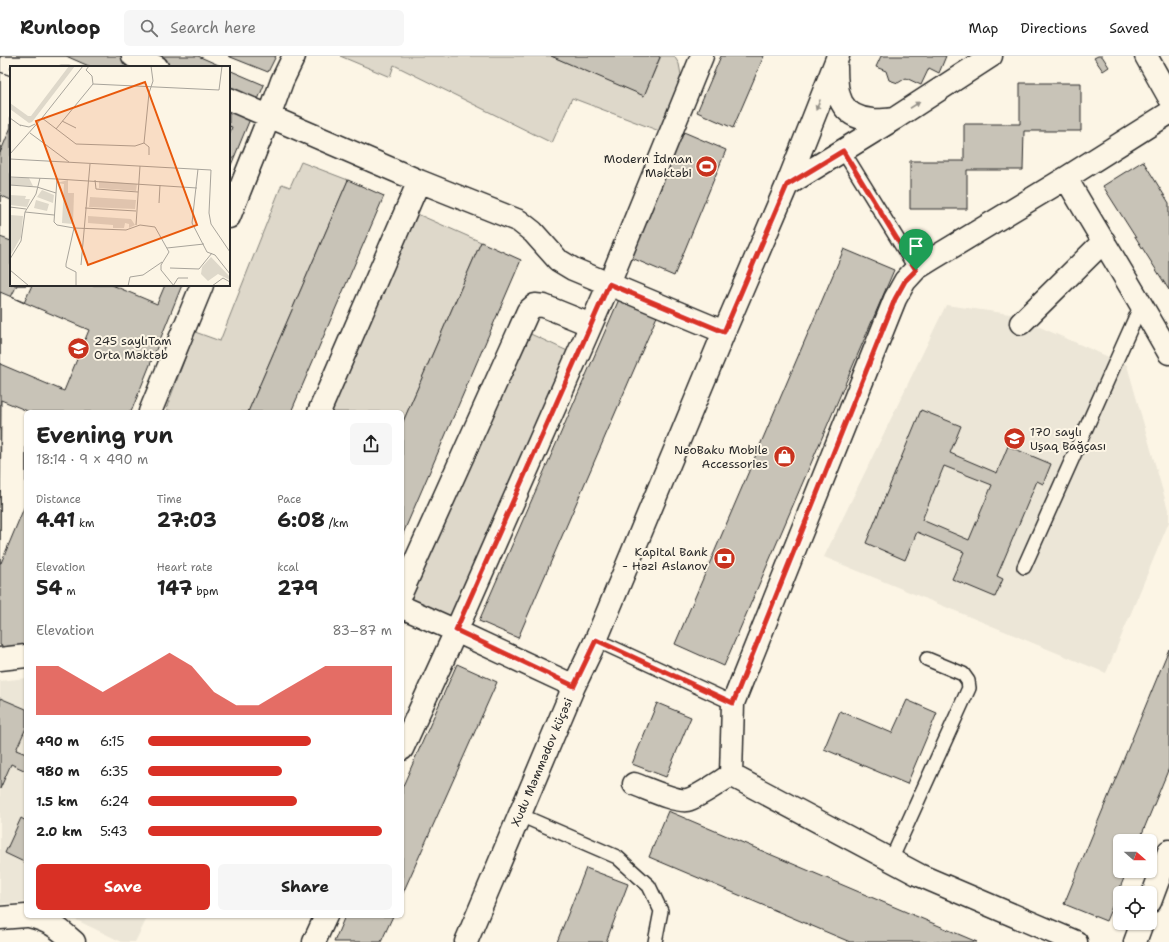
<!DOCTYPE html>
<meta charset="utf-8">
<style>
:root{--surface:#fff;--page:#f6f6f6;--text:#222;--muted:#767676;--line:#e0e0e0;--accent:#d93025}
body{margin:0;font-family:"Shantell Sans",sans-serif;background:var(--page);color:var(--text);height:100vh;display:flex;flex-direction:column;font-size:15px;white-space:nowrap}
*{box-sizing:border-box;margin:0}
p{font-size:13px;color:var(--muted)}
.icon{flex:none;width:22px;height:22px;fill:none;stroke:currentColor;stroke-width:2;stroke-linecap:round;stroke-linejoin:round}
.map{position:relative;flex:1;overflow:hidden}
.details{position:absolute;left:24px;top:354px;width:380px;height:508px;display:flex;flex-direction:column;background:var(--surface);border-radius:6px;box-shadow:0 1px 3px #0004}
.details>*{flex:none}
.needle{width:26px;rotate:110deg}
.fabs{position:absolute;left:1113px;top:778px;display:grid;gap:8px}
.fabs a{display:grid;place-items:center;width:44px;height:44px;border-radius:6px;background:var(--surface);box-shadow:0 1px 3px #0004;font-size:20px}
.pin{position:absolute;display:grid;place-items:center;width:34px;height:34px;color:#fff;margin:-41px -17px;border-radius:50% 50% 50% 0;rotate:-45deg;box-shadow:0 0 4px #0007}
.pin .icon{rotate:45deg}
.round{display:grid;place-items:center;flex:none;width:42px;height:42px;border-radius:6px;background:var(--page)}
.overview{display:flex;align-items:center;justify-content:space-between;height:68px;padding:0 12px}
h1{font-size:22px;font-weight:700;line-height:30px}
.figures{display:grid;grid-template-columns:repeat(3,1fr);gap:6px;height:68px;padding:4px 12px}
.figures div{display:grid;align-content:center}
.figures b{font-size:20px;font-weight:700}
.figures small{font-size:11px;font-weight:400}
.figures p{font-size:11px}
.chart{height:112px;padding:8px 12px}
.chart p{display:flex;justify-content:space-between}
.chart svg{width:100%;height:72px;margin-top:4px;fill:var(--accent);opacity:.7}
.button{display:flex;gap:8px;margin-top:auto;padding:8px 12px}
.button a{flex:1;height:46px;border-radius:6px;background:var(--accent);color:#fff;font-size:16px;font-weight:700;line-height:46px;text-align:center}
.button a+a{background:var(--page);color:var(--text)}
ul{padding:0 12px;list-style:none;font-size:13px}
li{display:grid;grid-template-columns:64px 48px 1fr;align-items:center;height:30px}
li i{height:10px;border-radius:5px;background:var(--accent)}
header{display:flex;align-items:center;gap:24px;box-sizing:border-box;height:56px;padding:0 20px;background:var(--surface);border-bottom:1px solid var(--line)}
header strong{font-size:19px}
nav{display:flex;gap:22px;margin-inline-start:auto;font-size:14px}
.search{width:280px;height:36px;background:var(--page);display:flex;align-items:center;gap:10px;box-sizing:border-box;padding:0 14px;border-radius:6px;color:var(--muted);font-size:15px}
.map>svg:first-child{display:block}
.built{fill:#ece6d7}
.green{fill:#ded8ca;stroke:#84827a}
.building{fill:#c8c3b7;stroke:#2b2b2b;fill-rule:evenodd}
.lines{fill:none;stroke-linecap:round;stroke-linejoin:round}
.service-casing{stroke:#2b2b2b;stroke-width:16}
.minor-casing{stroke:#2b2b2b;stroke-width:25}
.secondary-casing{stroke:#2b2b2b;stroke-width:25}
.service{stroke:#fcf5e5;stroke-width:13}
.minor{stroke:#fcf5e5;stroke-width:22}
.secondary{stroke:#fcf5e5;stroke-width:22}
.oneway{fill:#949088}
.route-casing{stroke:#fff;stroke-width:8}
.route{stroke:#d93025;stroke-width:5}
.labels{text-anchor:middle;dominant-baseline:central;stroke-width:4;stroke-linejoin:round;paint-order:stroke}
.poi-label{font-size:12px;fill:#2b2b2b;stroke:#fcf5e5;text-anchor:end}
.street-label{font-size:12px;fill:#2b2b2b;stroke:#fcf5e5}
.inset-road{fill:none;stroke:#a8a49b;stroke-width:1}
.view{fill:#e8590c;fill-opacity:0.15;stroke:#e8590c;stroke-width:2}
.inset-edge{fill:none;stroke:#2b2b2b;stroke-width:2}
</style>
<header>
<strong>Runloop</strong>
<div class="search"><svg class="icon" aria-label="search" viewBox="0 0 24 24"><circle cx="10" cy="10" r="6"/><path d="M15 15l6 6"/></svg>Search here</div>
<nav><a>Map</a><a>Directions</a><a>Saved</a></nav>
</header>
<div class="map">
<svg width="1169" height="886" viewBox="0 0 1169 886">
<rect width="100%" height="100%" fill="#fcf5e5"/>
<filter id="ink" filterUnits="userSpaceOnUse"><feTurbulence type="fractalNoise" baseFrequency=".025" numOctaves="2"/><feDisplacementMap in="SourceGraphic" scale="8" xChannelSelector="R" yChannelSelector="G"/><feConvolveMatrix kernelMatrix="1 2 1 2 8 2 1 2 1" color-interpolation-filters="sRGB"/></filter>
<g filter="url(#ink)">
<path class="built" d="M946,249L1010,258L1127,309L1169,457V466L1106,617L824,501Z
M26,622V846L0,848V625Z
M68,860H148L135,886H122Z"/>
<path class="green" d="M340,0H551L644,39L661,0H674L679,8L682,24L662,76L572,42L552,87L394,9L390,21Z
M301,106L348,124L248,356H173L166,353L195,276L220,285L282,128L290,131Z
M415,157L481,186L402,368V356H331Z
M522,274L574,298L456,565L403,539Z"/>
<path class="building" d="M0,0H66L91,11H11V20L0,16Z
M0,0H198L223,11H11V229H182L131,356H26V595L16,596L0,589Z
M228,0H276L268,16Z
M551,0H658L660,1L644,40Z
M721,0H764L733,72L697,56Z
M881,0H946L939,17L929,12L921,29L906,22L898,27L889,24L886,15L876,11Z
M1098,0H1102L1109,11L1103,15L1094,2Z
M229,14L264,29L229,114Z
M0,16L11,20V71L0,97Z
M1020,27H1081V75H1024L1023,114H967V153H910V105H964V68H1020Z
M229,70L232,71L229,79Z
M679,74L726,94L674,220L627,200Z
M1143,105L1169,147V234L1103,130Z
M348,124L384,140L291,356H248Z
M0,139L11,144V185L0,181Z
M481,186L521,204L402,480V368Z
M844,193L894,214L724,610L675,588Z
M17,229H32L24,247L11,241Z
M112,229H165L157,248Z
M0,236L89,274L64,335L0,308Z
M620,241L658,258L518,582L479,565Z
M1,344L30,356H26V447L1,507H0Z
M921,354L961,370L950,397L997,417L1008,390L1051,408L1043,428L1037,425L997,520L1003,523L995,541L952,523L964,496L917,476L905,504L866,487ZM944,410L992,429L969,484L922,464Z
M1169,593V712L1139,785H1120V815H1127L1106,865L1064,848Z
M457,608L497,626L402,839V732Z
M0,642L26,653V672L16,694L26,698V715L11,708L0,733Z
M907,644L937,657L907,728L824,693L840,655L892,677Z
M657,647L691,661L666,721L632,708Z
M668,755L977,886H850L649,801Z
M21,762L26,765V807L5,797Z
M586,812L628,828L606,886H557Z
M345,860H393L381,886H334Z"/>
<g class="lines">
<defs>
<path id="service" d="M843,95L916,213
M1024,511L1141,249
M596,584L733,647
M520,759L617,801L649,830L661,855L655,886
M891,804L969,632L968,625L963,618L927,603"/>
<path id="minor" d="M133,0L157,11
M836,11C836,38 839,61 872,64C879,65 886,64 894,63
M229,43L419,125L519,165L533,176L558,204L573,213L724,276
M1066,122C1100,181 1136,238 1169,297
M787,129L894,63L991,0
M229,161L269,61L282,25L294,0
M1021,267L1104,185
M150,356L202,229
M319,356L419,125
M402,535L528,255L535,249L544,250L591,269
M402,551L456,575L574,630
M0,603L26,600
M402,693L456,575L609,228L702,0
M634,728C646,732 675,746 687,744C697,742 721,725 731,719
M1150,846L1169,795
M29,860C51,865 58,872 74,886
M0,862L26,860
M314,886L326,860
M466,886L574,630L596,584L724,276L787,129L838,0
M1076,886L919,819L731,719L733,647L895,243L905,225L916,213L932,203L1066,122L1169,57
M1135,886L1142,867"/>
<path id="secondary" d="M1146,0L1169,41"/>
</defs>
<use href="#service" class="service-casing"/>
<use href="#minor" class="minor-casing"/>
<use href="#secondary" class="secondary-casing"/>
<use href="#service" class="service"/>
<use href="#minor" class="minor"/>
<use href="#secondary" class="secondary"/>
</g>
<defs><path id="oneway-solid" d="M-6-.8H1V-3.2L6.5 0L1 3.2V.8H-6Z"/></defs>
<g class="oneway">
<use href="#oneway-solid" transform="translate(818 49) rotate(112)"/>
<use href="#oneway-solid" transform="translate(915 49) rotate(-33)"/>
</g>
</g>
<g class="lines" filter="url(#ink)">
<defs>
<path id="route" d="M843,95L916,214L905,225L895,243L733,647L596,584L574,630L456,574L609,228L724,276L787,129Z"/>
</defs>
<use href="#route" class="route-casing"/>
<use href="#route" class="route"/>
</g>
<defs>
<symbol id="stadium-disc" viewBox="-11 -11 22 22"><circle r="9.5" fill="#c8321e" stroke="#fcf5e5"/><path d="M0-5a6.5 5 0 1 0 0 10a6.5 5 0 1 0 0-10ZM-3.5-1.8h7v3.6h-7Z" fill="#fff"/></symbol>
<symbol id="school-disc" viewBox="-11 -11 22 22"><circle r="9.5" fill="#c8321e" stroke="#fcf5e5"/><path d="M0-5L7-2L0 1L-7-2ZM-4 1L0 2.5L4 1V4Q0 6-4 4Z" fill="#fff"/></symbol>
<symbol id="shop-disc" viewBox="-11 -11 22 22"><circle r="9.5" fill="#c8321e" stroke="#fcf5e5"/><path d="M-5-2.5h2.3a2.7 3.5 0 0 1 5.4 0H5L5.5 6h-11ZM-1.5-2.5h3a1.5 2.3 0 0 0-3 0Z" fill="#fff"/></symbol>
<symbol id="bank-disc" viewBox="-11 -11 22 22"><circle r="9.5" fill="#c8321e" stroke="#fcf5e5"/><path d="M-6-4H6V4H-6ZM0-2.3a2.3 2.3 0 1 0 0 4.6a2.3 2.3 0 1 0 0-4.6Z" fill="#fff"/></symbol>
</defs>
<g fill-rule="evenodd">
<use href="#stadium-disc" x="694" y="98" width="25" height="25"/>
<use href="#school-disc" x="66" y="280" width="25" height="25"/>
<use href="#school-disc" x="1002" y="370" width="25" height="25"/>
<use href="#shop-disc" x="772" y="388" width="25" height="25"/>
<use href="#bank-disc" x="712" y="490" width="25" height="25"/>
</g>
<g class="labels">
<g class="poi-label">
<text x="692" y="103">Modern İdman<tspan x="692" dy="14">Məktəbi</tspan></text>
<text x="94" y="285" text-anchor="start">245 saylıTam<tspan x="94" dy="14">Orta Məktəb</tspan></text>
<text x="1030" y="376" text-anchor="start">170 saylı<tspan x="1030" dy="14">Uşaq Bağçası</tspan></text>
<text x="768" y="394">NeoBaku Mobile<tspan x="768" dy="14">Accessories</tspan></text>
<text x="708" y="496">Kapital Bank<tspan x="708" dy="14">- Həzi Aslanov</tspan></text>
</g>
<g class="street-label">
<text transform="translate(542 706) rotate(-67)">Xudu Məmmədov küçəsi</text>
</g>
</g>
<g transform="translate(10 10)">
<rect width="220" height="220" fill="#fcf5e5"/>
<path d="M59,0H65L22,56L19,57L0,43V37L18,50H21ZM0,112H19L23,120L0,119ZM58,114V127H64L63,158L52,157L54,118L47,117ZM89,115L127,118L126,125L89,122ZM32,124L44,129L43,137L27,131ZM0,129L16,130L15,133H20L17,141L0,139ZM80,131L126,134L125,143L79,141ZM26,134L39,138L37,145L24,142ZM0,149L13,150L11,171L0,190ZM78,150L121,153L125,159L119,162V158L115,157L114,162H103V159L78,157ZM201,191L220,211V214L208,208L198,215L191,208L192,201Z" fill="#ded8ca"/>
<path class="inset-road" d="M83,18L209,24L212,0M0,52L11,60M32,52L66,78L125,80L134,77L139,27L143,15L141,0M52,55L66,62M10,59L19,61L25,58M46,63L83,18L82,10L76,4L79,0M20,67L59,96M134,77L139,81V89M0,88L32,52L73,0M0,93L201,104L199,147L201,158L220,186M188,103L182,157L197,186L205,189L220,208M0,111L47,113L44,156L47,159L64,162L116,164L130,159L145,161L159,186L151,199V204L164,220M47,113L187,122M85,114L86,123L128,126M0,119L27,121L46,127M149,137L150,119M0,141L16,143M75,142L126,145M15,146L44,149M126,159L130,100M64,162L56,198V201L66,206V220M157,182L194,178M0,193L11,175L15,146L26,128L30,112M71,199L80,98M160,202L189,203L202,187M0,204L19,220M118,220L120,211L133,209L152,196M163,220L168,212H178M202,220L213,212L220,216"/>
<path class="view" d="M135,16L187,159L78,199L26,55Z"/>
<rect width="220" height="220" class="inset-edge"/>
</g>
</svg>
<div class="fabs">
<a><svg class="needle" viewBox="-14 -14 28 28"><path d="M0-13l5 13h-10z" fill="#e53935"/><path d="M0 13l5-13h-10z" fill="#767676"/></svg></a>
<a><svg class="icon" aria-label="locate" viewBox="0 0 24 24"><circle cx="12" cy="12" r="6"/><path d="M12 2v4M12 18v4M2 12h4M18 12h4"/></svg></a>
</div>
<div class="pin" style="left:916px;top:214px;background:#1e9e55"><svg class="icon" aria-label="arrive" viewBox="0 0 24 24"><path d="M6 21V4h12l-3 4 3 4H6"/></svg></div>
<section class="details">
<div class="overview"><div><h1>Evening run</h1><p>18:14 · 9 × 490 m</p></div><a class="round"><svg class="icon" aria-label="share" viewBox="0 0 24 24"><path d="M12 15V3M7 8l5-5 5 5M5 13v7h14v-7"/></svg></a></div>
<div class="figures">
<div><p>Distance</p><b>4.41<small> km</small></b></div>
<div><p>Time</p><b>27:03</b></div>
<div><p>Pace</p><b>6:08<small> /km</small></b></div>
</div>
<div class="figures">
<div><p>Elevation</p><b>54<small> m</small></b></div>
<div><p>Heart rate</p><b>147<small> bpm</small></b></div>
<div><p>kcal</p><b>279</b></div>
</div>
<div class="chart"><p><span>Elevation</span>83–87 m</p>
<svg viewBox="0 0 160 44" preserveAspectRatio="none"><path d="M0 44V14L10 14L20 22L30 30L40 22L50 14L60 6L70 14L80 30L90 38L100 38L110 30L120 22L130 14L140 14L150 14L160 14V44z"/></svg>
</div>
<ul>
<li><b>490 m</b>6:15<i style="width:67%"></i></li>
<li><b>980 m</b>6:35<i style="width:55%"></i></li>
<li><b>1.5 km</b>6:24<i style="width:61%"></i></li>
<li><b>2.0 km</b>5:43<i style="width:96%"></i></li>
</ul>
<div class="button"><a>Save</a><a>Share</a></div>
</section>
</div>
